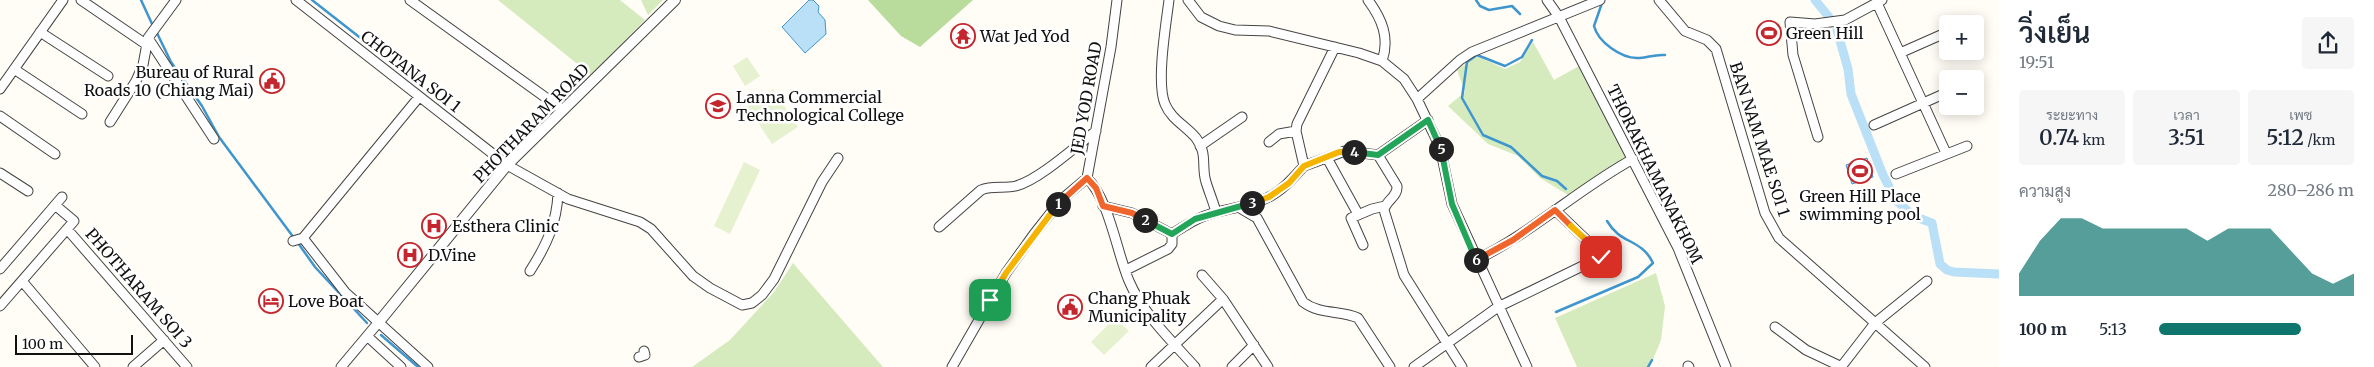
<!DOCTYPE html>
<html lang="th">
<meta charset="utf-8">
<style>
:root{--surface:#fff;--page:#f6f6f7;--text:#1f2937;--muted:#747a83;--accent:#0f766e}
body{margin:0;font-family:Merriweather,Sarabun,serif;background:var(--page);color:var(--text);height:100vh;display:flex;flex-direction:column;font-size:19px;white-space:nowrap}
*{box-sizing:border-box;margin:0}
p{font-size:16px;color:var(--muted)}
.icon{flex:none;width:28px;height:28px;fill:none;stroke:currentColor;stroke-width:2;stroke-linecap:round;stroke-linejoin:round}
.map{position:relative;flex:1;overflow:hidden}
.details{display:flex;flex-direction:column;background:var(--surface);width:375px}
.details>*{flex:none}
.fabs{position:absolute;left:1939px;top:15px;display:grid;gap:10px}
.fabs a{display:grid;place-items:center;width:45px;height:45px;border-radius:5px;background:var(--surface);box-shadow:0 2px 12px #0003;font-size:25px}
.scale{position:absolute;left:15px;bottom:12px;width:118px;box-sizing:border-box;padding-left:5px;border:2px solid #111;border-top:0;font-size:14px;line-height:18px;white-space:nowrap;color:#111;-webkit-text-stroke:4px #fff;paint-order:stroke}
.pin{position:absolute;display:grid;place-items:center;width:42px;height:42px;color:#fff;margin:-21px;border-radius:10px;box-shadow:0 2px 8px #0006}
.km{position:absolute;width:25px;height:25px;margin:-12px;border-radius:50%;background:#222;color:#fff;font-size:14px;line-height:25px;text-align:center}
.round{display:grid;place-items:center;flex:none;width:52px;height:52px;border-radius:5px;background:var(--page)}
.overview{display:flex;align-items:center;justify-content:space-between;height:85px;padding:0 20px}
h1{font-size:28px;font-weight:600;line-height:38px}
.metrics{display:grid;grid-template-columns:repeat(3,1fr);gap:8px;height:85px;padding:5px 20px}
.metrics div{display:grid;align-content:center;border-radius:5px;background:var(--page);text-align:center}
.metrics b{font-size:21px;font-weight:600}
.metrics small{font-size:14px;font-weight:400}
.metrics p{font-size:14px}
.chart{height:140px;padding:10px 20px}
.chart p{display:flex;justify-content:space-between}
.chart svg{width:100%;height:90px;margin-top:5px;fill:var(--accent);opacity:.7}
ul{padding:0 20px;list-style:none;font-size:16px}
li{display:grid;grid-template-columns:80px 60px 1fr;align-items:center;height:38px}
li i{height:12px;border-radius:6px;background:var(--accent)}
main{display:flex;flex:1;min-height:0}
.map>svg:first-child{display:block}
.green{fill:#d5ebbd}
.forest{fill:#b9dc9c}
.pitch{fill:#e6f2cf}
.water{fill:#b9e0f7;stroke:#3f96cf}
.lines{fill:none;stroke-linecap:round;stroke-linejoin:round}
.stream{stroke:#3f96cf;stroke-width:2.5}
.canal{stroke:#b9e0f7;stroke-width:9}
.minor-casing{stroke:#444;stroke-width:11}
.tertiary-casing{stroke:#444;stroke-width:12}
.minor{stroke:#fff;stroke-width:9}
.tertiary{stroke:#fff;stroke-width:10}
.split-1-casing{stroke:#fff;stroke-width:10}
.split-2-casing{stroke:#fff;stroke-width:10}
.split-3-casing{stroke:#fff;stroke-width:10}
.split-4-casing{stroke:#fff;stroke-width:10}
.split-5-casing{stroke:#fff;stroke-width:10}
.split-6-casing{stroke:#fff;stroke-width:10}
.split-7-casing{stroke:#fff;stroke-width:10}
.split-8-casing{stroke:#fff;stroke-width:10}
.split-1{stroke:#f5b400;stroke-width:6}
.split-2{stroke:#f0652b;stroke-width:6}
.split-3{stroke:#22a559;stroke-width:6}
.split-4{stroke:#f5b400;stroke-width:6}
.split-5{stroke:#22a559;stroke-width:6}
.split-6{stroke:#22a559;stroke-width:6}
.split-7{stroke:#f0652b;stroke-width:6}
.split-8{stroke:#f5b400;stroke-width:6}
.labels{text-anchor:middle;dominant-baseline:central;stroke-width:5;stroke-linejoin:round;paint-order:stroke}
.poi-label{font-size:16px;fill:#111;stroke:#fff;text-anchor:start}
.street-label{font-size:16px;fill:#111;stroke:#fff}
</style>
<main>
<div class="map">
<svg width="1999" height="367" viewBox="0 0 1999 367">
<rect width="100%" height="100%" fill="#fffdf5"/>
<path class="green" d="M498,0H620L645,20L591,75Z
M641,0H663L648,15Z
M1533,42L1554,80L1579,66L1628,158L1568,195L1540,178L1518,156L1488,144L1448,106L1465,92L1457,70L1477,56L1505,69L1520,62Z
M793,263L883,367H692L730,340L774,292Z
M1656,273L1665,306L1661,340L1650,367H1577L1555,318Z"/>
<path class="forest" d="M868,0H973L920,47L901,36Z"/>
<path class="pitch" d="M747,57L760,76L745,86L733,66Z
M773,89L798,127L772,144L747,106Z
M744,162L760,170L730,234L714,226Z
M1115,318L1129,331L1104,355L1091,342Z"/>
<path class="water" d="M809,0H813L819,6L818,12L825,20L826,34L805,53L782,27Z
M1867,158L1873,177L1852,184L1846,165Z"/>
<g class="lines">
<path class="stream" d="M141,0L153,26
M312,0L372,47
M1476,0L1480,6L1489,10L1512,6L1520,14
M1602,3L1594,26C1598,42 1621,58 1637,58C1647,58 1654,54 1665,55
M156,31L171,62L202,106L219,137L294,238
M1532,40L1522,57L1505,66L1477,55L1467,62L1462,98L1483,135L1511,147L1542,176L1557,181L1566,189
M298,243L315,267L367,323
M1556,312L1638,277L1653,263C1641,238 1621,245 1607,221
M381,335L418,367
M1648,367L1652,360"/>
<path class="canal" d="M1815,0L1829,17
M1837,30L1848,69L1851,94L1883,175L1896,200L1913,216L1932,223L1940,264L1947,270L1954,272L1999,274"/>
<defs>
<path id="minor" d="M81,0L147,45
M296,0L507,165L568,199L640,222L651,229L693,276L710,288L742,305L752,303L762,295L774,279L822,182L838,158
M410,0L563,110
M1169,0C1166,24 1156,83 1165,104C1171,119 1186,126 1196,138C1208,154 1201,166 1206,182C1209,192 1213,201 1216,212
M1188,0L1201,17L1219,26L1235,30L1269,31L1359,53L1382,61L1404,79L1417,99L1440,147L1452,204L1527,367
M1368,0C1382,19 1390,38 1382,61
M1547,0L1559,17L1678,248L1726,367
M1659,0L1685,31L1707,40L1716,49L1765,213L1779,238L1925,367
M1877,3L1946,153
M40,32L108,76
M148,38L214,139
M1900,53L1943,34
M14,69L82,114
M0,89L63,0
M1417,99L1460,60L1472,52L1600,0
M0,116L55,154
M110,122L136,81L143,65L148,38L176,0
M1874,125L1948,92
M1818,137L1793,55L1790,22L1815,24L1845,20L1882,0
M1269,142L1279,134L1296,131
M1200,146L1242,117
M1378,155L1397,186C1398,197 1386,200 1384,210L1404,275L1462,367
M1327,158L1358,214
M1304,166L1345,151L1378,155L1428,120
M1304,166L1296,131L1297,124L1335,47
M0,173L28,191
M1896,174L1967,146
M1087,178C1109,199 1117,253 1129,281C1143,314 1172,341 1195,367
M1103,206L1132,213L1172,234C1186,225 1200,216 1217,212C1235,207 1252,206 1269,197C1283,190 1293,178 1304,166
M1240,208L1257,218L1303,302C1320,315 1340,310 1358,318L1390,367
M939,227L981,190C993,185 1004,189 1016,186C1039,180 1076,146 1096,131
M67,229L187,367
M303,238L345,292L428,367
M293,241L303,238L419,97
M1363,245L1351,218L1372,209L1385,206
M1476,260C1532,233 1578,189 1633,159
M0,269L62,197
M1126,270L1168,249L1172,244V234
M530,271C546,246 557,223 558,193
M1202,275L1223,299L1268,367
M22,281L95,367
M0,306L74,221L55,205
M1775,327L1806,350L1842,367
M367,336L401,367
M639,357L645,355L644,351
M1688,366L1689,367
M133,367L164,340
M341,367L378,323
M952,367L1006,273L1034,234L1061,200L1087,178L1111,47L1117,0
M1151,367L1223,299
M1232,367L1254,345
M1414,367L1498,307L1601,257L1600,253L1555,210
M1841,367L1875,323L1927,281"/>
<path id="tertiary" d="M378,323L507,165L675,0"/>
</defs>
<use href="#minor" class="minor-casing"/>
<use href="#tertiary" class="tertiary-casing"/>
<use href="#minor" class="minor"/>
<use href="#tertiary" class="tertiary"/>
</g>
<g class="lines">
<defs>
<path id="split-1" d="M990,300L1006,273L1058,204"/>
<path id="split-2" d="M1058,204L1087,178L1096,188L1103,206L1132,213L1145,220"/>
<path id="split-3" d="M1145,220L1172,234L1195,219L1252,203"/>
<path id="split-4" d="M1252,203L1269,197L1289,183L1304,166L1339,152H1354"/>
<path id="split-5" d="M1354,152L1378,155L1428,120L1441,149"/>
<path id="split-6" d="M1441,149L1452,204L1476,260"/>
<path id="split-7" d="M1476,260L1513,240L1555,210L1571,226"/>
<path id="split-8" d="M1571,226L1600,253L1601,257"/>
</defs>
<use href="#split-1" class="split-1-casing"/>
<use href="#split-2" class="split-2-casing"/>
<use href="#split-3" class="split-3-casing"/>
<use href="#split-4" class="split-4-casing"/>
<use href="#split-5" class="split-5-casing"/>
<use href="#split-6" class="split-6-casing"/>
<use href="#split-7" class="split-7-casing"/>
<use href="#split-8" class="split-8-casing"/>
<use href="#split-1" class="split-1"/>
<use href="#split-2" class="split-2"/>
<use href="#split-3" class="split-3"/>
<use href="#split-4" class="split-4"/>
<use href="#split-5" class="split-5"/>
<use href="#split-6" class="split-6"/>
<use href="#split-7" class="split-7"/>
<use href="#split-8" class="split-8"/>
</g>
<defs>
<symbol id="stadium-ring" viewBox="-11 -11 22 22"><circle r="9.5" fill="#fff" stroke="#c4262e" stroke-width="1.5"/><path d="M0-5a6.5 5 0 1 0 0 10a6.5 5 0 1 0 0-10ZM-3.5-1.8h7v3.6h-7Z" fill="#c4262e"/></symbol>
<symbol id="temple-ring" viewBox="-11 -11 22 22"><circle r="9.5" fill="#fff" stroke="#c4262e" stroke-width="1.5"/><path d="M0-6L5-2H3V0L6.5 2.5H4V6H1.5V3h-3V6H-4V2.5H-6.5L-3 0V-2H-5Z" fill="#c4262e"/></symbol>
<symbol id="civic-ring" viewBox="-11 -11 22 22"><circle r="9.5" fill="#fff" stroke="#c4262e" stroke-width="1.5"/><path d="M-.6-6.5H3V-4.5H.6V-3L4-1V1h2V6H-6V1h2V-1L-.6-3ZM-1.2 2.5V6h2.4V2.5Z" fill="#c4262e"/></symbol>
<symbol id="university-ring" viewBox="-11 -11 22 22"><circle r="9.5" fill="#fff" stroke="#c4262e" stroke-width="1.5"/><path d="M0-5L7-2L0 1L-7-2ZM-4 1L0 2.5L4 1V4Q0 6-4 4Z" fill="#c4262e"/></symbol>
<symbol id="hospital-ring" viewBox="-11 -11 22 22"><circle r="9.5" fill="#fff" stroke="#c4262e" stroke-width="1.5"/><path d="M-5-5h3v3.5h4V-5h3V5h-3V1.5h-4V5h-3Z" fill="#c4262e"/></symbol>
<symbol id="hotel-ring" viewBox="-11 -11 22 22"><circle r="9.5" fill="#fff" stroke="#c4262e" stroke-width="1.5"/><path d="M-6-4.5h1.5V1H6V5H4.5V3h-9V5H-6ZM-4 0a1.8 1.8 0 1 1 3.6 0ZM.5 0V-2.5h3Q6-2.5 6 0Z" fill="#c4262e"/></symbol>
</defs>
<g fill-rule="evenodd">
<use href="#stadium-ring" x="1755" y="19" width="28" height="28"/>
<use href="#temple-ring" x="949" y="22" width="28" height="28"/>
<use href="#civic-ring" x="258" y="67" width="28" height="28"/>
<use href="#university-ring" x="704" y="92" width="28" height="28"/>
<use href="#stadium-ring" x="1846" y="157" width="28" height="28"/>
<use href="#hospital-ring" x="420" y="212" width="28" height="28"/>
<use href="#hospital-ring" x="396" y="241" width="28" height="28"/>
<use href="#hotel-ring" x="257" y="287" width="28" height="28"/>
<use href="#civic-ring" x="1056" y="293" width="28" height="28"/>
</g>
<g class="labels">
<g class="poi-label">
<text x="1786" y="33">Green Hill</text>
<text x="980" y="36">Wat Jed Yod</text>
<text x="254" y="72" text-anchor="end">Bureau of Rural<tspan x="254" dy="18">Roads 10 (Chiang Mai)</tspan></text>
<text x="736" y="97">Lanna Commercial<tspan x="736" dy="18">Technological College</tspan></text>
<text x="1860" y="196" text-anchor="middle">Green Hill Place<tspan x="1860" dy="18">swimming pool</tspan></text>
<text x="452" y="226">Esthera Clinic</text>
<text x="428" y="255">D.Vine</text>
<text x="1088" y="298">Chang Phuak<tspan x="1088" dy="18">Municipality</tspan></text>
<text x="288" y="301">Love Boat</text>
</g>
<g class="street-label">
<text transform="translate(411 71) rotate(38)">CHOTANA SOI 1</text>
<text transform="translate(1086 98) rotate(-80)">JED YOD ROAD</text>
<text transform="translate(531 123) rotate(-46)">PHOTHARAM ROAD</text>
<text transform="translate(1760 139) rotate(72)">BAN NAM MAE SOI 1</text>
<text transform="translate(1655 174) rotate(64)">THORAKHAMANAKHOM</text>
<text transform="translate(139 288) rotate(49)">PHOTHARAM SOI 3</text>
</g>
</g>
</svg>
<div class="fabs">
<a>+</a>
<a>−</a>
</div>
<div class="scale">100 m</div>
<div class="pin" style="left:990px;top:300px;background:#1e9e55"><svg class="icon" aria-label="arrive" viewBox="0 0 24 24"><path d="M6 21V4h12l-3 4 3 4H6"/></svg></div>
<div class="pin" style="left:1601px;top:257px;background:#d93025"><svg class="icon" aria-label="check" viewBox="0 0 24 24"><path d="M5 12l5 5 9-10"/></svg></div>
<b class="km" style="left:1058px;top:204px">1</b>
<b class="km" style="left:1145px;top:220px">2</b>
<b class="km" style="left:1252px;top:203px">3</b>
<b class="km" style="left:1354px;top:152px">4</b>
<b class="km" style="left:1441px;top:149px">5</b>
<b class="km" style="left:1476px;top:260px">6</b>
</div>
<section class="details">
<div class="overview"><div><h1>วิ่งเย็น</h1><p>19:51</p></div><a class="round"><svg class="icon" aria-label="share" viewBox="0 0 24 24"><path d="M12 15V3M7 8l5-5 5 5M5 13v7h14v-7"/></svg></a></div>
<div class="metrics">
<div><p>ระยะทาง</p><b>0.74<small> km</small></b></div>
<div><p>เวลา</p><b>3:51</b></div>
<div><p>เพซ</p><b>5:12<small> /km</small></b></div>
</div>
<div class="chart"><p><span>ความสูง</span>280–286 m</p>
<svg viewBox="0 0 160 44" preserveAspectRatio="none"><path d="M0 44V33L10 17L20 6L30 6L40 11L50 11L60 11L70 11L80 11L90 17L100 11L110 11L120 11L130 22L140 33L150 38L160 33V44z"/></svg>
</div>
<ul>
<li><b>100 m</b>5:13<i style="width:73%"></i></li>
</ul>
</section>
</main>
